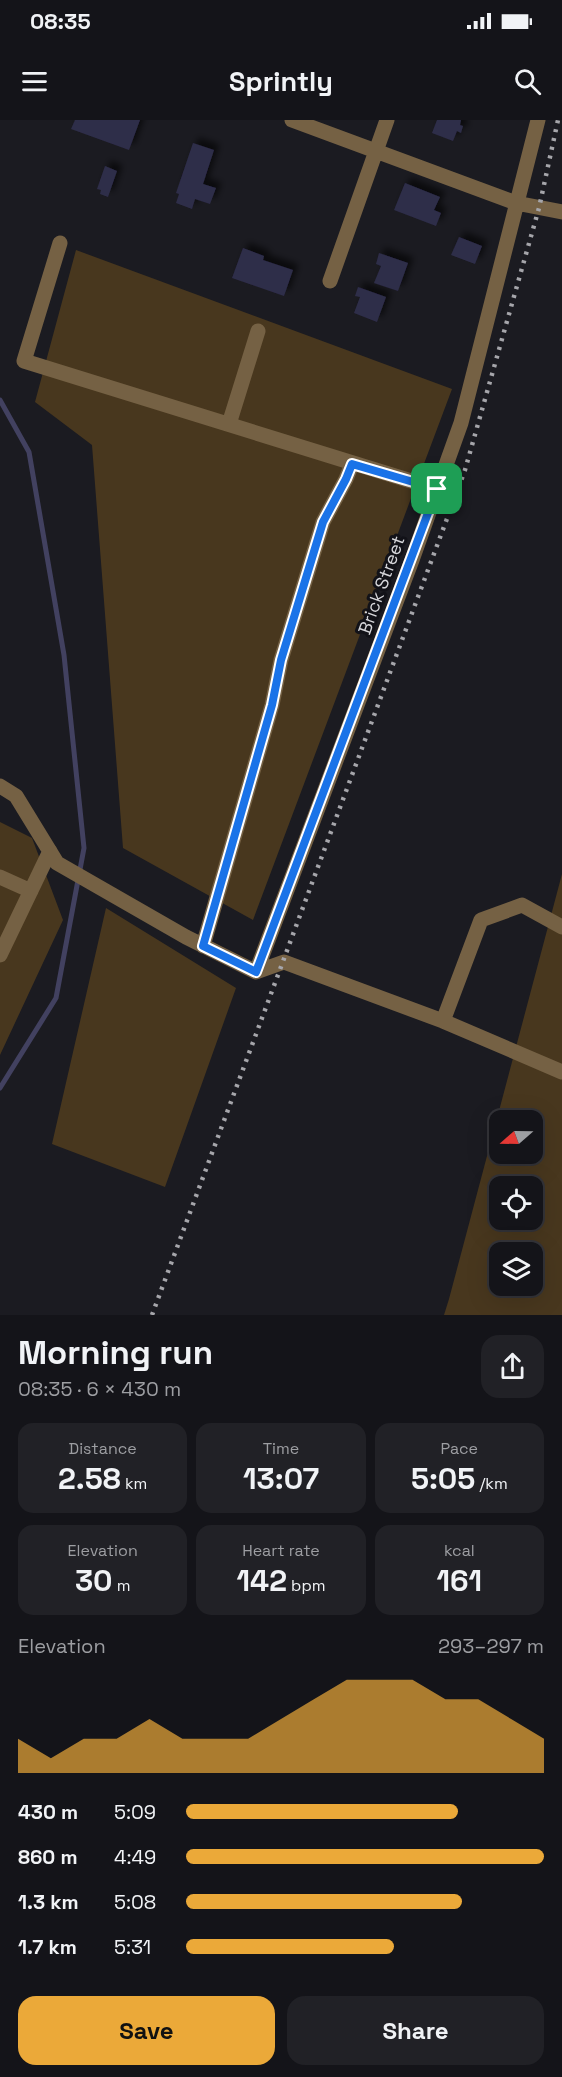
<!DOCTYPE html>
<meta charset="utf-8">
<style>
:root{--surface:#141419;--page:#212126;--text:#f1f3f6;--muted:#9d9ea2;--line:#333338;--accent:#eba939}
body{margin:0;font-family:"Space Grotesk",sans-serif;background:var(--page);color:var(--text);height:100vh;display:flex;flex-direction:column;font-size:22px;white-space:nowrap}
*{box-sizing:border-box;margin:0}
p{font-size:20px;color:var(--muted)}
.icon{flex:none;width:33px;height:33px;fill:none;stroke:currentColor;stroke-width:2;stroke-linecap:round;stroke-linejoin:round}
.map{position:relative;height:1195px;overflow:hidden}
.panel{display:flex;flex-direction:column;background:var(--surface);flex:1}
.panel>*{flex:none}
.needle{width:39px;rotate:250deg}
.controls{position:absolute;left:489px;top:990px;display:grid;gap:12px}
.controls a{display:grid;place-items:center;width:54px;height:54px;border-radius:12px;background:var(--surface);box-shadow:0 6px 24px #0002,0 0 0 2px var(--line);font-size:30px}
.pin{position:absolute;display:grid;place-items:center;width:51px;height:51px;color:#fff;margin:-26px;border-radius:12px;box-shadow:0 3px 9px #0006}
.round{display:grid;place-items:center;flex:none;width:63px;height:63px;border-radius:18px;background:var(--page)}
.overview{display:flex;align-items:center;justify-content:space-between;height:102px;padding:0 18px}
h1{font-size:33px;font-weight:700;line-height:45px}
.stats{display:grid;grid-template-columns:repeat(3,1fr);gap:9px;height:102px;padding:6px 18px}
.stats div{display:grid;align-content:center;border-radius:15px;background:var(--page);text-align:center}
.stats b{font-size:30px;font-weight:700}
.stats small{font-size:16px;font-weight:400}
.stats p{font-size:16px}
.chart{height:168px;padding:12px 18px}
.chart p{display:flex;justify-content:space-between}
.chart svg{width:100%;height:108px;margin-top:6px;fill:var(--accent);opacity:.7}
.primary-button{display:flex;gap:12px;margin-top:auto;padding:12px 18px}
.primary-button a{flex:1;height:69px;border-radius:18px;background:var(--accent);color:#111;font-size:24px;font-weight:700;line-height:69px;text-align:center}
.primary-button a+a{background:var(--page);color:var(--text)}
ul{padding:0 18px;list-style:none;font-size:20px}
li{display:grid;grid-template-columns:96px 72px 1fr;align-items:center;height:45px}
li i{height:15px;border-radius:8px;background:var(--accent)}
.status{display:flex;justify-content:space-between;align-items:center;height:42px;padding:0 30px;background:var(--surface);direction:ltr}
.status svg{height:16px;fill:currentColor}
header{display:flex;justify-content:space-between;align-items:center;height:78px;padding:0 18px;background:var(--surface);font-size:27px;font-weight:700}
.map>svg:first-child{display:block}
.green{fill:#48371e;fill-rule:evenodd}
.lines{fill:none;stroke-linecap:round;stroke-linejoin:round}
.stream{stroke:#424160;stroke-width:5}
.building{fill:#2e2d4a;filter:url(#shadow)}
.minor{stroke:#756144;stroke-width:15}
.rail{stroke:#a6a6ab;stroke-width:4.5;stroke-dasharray:3 6;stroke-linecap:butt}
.route-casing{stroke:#fff;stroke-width:12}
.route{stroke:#1a73e8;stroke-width:8}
.labels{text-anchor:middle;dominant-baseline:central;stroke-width:6;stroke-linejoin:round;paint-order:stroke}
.street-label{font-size:18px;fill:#d7d7db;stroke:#121218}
</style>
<div class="status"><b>08:35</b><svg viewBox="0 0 49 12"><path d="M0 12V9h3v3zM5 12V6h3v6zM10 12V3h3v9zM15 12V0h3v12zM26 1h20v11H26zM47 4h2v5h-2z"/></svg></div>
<header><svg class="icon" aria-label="menu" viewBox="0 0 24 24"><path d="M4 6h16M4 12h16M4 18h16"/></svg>Sprintly<svg class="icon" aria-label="search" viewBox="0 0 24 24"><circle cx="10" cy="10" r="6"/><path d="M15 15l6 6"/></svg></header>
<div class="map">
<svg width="562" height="1195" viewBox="0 0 562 1195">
<defs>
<filter id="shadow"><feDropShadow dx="5.5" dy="-5.5" stdDeviation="3" flood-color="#0009"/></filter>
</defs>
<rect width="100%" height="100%" fill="#1b1b21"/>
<path class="green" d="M76,130L452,269L253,800L123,728L92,325L35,282Z
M0,702L32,718L63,800L0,935Z
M562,754V1195H444L449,1179ZM500,1000H532V1034H500ZM500,1066H532V1100H500ZM500,1132H532V1166H500Z
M106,788L236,868L165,1067L52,1024Z"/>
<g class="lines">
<path class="stream" d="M0,280L29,332L64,535L84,728L56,878L0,968"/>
</g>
<path class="building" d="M75,0H140L129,30L71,9Z
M437,0H461L460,5L463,6L461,13L457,11L453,21L432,13Z
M193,23L214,30L203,64L216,68L210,84L195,79L192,89L176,83L179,74L176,73Z
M105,46L117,51L108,77L100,74L101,70L97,69Z
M405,63L440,77L434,90L441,93L436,106L394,90Z
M459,117L482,126L475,144L451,135Z
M243,128L264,136L263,140L293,150L284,176L232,158Z
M379,133L408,143L398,171L374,163L381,146L376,144Z
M358,167L386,177L377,202L354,193L360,177L355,176Z"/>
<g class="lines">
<path class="minor" d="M292,0L516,83L562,92
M60,123L24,241L437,369
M330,161L387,0
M229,304L258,211
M0,666L16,676L57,743L186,817L256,852L284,842L443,901L562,952
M0,757L31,771
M203,826L272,585L281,540L323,402L346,359L352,344
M0,835L50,731
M256,852L412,440L461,303L538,0
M443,901L481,800L522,785L562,807"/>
<path class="rail" d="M152,1195L465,350L539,88L558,0"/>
</g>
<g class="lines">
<defs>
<path id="route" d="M352,344L437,369L256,852L203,826L272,585L281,540L323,402L346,359Z"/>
</defs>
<use href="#route" class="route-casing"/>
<use href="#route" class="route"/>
</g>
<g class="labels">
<g class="street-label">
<text transform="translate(381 465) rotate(-70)">Brick Street</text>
</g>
</g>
</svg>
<div class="controls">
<a><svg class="needle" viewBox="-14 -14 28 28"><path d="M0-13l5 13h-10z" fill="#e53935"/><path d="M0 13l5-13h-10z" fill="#9d9ea2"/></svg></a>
<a><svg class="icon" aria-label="locate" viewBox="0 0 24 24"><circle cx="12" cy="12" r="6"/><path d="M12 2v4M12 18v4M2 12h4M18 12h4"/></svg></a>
<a><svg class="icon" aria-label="layers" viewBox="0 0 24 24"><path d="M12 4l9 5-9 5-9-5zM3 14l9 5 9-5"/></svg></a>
</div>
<div class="pin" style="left:437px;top:369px;background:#1e9e55"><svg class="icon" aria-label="arrive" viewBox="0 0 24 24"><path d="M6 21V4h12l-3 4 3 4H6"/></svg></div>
</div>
<section class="panel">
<div class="overview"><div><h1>Morning run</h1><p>08:35 · 6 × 430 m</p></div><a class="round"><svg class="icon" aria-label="share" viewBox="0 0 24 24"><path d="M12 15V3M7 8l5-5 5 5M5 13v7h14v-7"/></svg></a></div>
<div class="stats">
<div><p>Distance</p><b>2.58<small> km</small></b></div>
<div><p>Time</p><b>13:07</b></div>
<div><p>Pace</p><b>5:05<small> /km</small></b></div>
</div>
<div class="stats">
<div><p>Elevation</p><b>30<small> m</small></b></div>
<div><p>Heart rate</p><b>142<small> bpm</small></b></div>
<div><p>kcal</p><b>161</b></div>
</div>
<div class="chart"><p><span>Elevation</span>293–297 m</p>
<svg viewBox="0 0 160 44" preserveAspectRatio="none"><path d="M0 44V30L10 38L20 30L30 30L40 22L50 30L60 30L70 30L80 22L90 14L100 6L110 6L120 6L130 14L140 14L150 22L160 30V44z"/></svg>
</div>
<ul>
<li><b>430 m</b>5:09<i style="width:76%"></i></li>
<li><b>860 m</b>4:49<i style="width:100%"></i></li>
<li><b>1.3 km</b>5:08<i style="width:77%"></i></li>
<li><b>1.7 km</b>5:31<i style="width:58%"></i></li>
</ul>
<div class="primary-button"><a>Save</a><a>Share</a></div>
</section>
